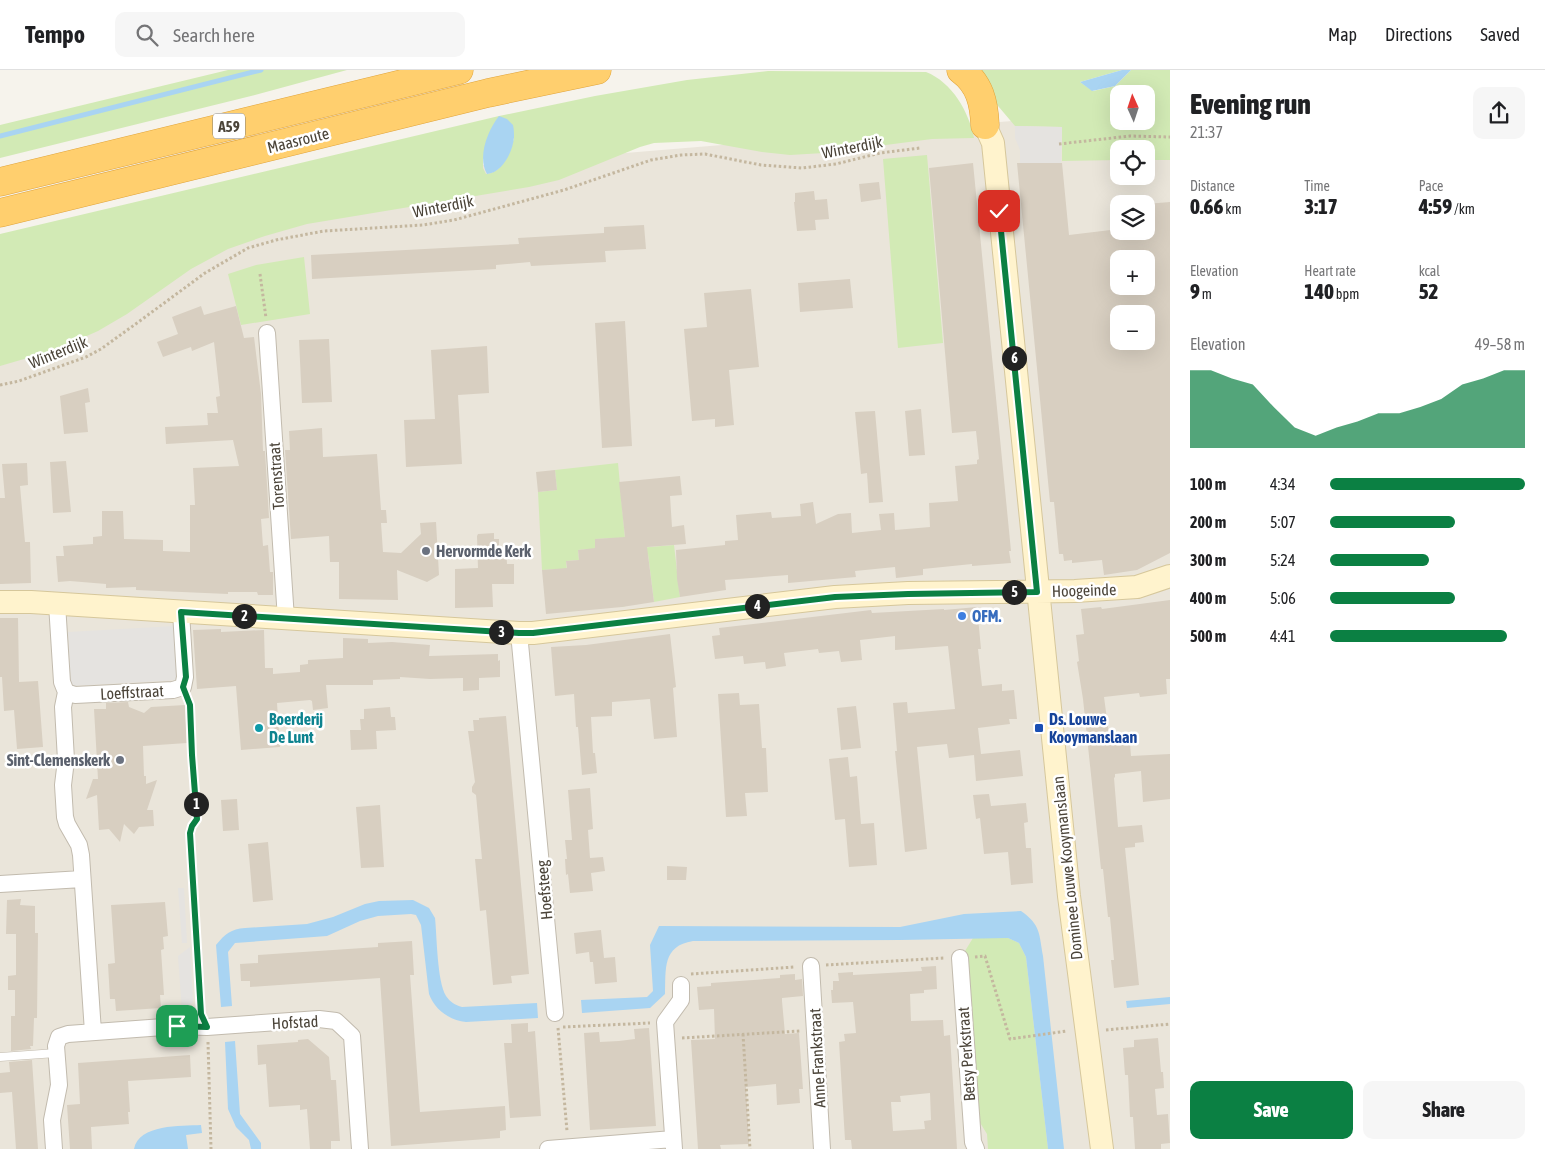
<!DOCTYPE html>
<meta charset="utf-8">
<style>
:root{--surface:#fff;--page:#f6f6f6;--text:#202124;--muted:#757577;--line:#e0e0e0;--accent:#0b8043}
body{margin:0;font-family:"Asap Condensed",sans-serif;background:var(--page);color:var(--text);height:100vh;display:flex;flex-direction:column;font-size:19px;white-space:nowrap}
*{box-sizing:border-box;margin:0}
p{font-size:16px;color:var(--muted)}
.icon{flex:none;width:28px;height:28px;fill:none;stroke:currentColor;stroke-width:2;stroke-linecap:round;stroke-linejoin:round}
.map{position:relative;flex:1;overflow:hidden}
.side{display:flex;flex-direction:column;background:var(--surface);width:375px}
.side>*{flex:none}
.needle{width:32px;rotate:357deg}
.buttons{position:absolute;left:1110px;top:15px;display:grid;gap:10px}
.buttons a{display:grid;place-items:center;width:45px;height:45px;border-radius:10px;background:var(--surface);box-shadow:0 5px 20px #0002;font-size:25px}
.pin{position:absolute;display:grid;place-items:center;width:42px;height:42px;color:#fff;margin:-21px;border-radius:10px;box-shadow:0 2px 8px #0006}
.km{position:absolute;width:25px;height:25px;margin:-12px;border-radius:50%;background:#222;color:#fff;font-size:14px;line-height:25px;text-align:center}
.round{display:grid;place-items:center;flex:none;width:52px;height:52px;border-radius:10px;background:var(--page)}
.headline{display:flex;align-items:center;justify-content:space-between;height:85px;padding:0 20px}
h1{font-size:28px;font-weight:800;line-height:38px}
.stats{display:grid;grid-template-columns:repeat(3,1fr);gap:8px;height:85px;padding:5px 20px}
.stats div{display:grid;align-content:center}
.stats b{font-size:21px;font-weight:800}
.stats small{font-size:14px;font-weight:400}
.stats p{font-size:14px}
.chart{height:140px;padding:10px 20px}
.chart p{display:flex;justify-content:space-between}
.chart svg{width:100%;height:90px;margin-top:5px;fill:var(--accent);opacity:.7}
.action{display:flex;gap:10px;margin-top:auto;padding:10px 20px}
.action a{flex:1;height:58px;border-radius:10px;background:var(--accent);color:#fff;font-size:20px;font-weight:800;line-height:58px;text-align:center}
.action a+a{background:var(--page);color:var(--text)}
ul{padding:0 20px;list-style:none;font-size:16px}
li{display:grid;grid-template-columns:80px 60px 1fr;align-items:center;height:38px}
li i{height:12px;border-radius:6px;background:var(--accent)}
header{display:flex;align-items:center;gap:30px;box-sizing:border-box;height:70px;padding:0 25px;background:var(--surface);border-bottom:1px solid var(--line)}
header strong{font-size:24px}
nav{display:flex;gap:28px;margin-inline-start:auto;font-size:18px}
.search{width:350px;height:45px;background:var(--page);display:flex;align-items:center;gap:12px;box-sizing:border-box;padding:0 18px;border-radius:10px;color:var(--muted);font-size:19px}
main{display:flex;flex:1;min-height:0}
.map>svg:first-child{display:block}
.residential{fill:#eae5da;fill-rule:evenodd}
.green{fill:#d2eab5;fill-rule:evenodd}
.parking{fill:#e5e3e0}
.water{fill:#a9d4f2}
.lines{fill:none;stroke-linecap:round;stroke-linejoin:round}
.stream{stroke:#a9d4f2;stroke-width:5}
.building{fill:#d8cfc1;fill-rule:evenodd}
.lane-casing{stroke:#c2bbae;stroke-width:9}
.street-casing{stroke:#c2bbae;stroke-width:18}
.secondary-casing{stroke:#d6c79b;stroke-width:24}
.highway-casing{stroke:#e0a43c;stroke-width:29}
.path{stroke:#c4b79f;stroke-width:3;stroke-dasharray:2.5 2.5;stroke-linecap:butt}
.lane{stroke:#fff;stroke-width:8}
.street{stroke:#fff;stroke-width:16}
.secondary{stroke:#fff3cd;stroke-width:22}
.highway{stroke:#ffcf6e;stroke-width:28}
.route-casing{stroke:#fff;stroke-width:10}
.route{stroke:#0b8043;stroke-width:6}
.worship-dot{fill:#6b7280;stroke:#fff;stroke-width:2}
.shop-dot{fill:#3f7fe0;stroke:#fff;stroke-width:2}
.culture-dot{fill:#0f9aa8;stroke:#fff;stroke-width:2}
.transit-dot{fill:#1a4fb4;stroke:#fff;stroke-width:2}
.labels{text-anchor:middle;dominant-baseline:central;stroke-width:5;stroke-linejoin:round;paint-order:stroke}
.shield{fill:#fff;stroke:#817c74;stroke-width:1}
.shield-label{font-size:15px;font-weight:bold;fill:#4b4439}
.street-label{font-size:16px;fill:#4b4439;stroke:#fff}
.worship-label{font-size:16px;font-weight:bold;fill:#5b616d;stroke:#fff;text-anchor:start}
.shop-label{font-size:16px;font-weight:bold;fill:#366cbe;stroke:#fff;text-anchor:start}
.culture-label{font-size:16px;font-weight:bold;fill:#0d838f;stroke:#fff;text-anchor:start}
.transit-label{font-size:16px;font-weight:bold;fill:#164399;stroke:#fff;text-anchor:start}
</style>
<header>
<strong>Tempo</strong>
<div class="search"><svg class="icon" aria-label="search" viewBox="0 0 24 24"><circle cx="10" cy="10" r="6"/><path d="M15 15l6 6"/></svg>Search here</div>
<nav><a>Map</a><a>Directions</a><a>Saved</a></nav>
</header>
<main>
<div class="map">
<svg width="1170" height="1079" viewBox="0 0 1170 1079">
<rect width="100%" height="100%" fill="#f6f3ec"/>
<path class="residential" d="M1170,38V1079H0V181L302,110L1119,42V51H1146ZM1119,79H1146V106H1119ZM1119,134H1146V161H1119ZM1119,189H1146V216H1119ZM1119,244H1146V271H1119Z"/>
<path class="green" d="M228,0H347L251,26L0,88V55Z
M973,0H1122L1080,12L1093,21L1115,16L1131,0H1170V90H1146V79H1119V90L1062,91V57L1015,56L993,30ZM1119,24H1146V51H1119Z
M768,1L926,2C952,12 969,42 974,68L932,69L824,83L790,85L762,82L701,71L654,73L640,77L559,110L529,117L307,154L265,166L228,179L191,199L127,244L98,261L55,280L0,296V164L499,46L595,26L687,10ZM514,68C510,82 503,103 486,104L483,98V89Z
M927,85L943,273L898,278L883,89Z
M304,187L310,244L241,255L228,204L256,195Z
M618,393L626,479L674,475L680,527L654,532L648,484L626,488L633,534L622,537L616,468L595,469L596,492H594L593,484L589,485L588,479L578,480L579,490L566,491L567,500L579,499V507H571L573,527H567L564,499L542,500L538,422L557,420L555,400Z
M973,868H1008L1019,873L1026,887L1048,1079H988L987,1064L979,1051L965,881Z"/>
<path class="parking" d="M1015,56L1062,57L1061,93H1020V80L1015,68Z
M175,556L178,610L71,616L68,562Z
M178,818H184L187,873H182Z
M190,877L193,932L182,940L178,886Z"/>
<path class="water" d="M1122,0H1131L1115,16L1092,21L1080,12Z
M499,46L507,49L513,55C514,59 514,64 514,67C513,82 502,103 487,104C477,87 488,60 499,46Z
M413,830L429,838L435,848C437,866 437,911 446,926C450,932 455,935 462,937L537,933L538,948L466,952C449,950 435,940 429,924L421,855L416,845L411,844L378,846L360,851L327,866L235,873L228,882L232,936L221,937L216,875C225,864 231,859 245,858L307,854L333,847L365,834L379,831Z
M1021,841C1041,855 1039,864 1043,886L1064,1079H1048L1026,887L1019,873L1008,868L900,870L693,871C662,876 666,899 665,924L650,938L582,943L581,930L647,927L653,921L650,875L659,856L900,857L964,844Z
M1170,927V934L1127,938L1126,931Z
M235,971L240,1044L261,1073V1079H251L249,1070L236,1057L228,1039L225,972Z
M201,1055L202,1063L186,1065L188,1079H134C139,1054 181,1056 201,1055Z"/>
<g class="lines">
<path class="stream" d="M0,66L261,0"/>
</g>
<path class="building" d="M973,93L1011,481H1009L1011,493L972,496V494L923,499V505L896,508L895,497L855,501L856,507L788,513V505L725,510L726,520L680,527L677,509L676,480L725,475V471L738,470L736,445L771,442L772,448L801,446L800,434L813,432L816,454L838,444L851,443L852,463L881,460L879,444L894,443L895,460L930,457L929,433L958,431L955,396L977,394V390L979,389L976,361L952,363L929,98Z
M1017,93H1062L1069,165L1119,159V161H1146V134L1170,132V483L1137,500L1104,505L1102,490L1072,493V490L1064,491L1063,484H1059L1054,432H1050ZM1119,189H1146V216H1119ZM1119,244H1146V271H1119Z
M879,112L881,129L861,132L859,114Z
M814,121L815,130L827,129L829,149L815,150L816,160L797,161L794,132H795V123Z
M644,155L646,179L605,181L606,192L531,196L530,192L496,195V199L312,209L311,185L519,174L518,168L604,163V157Z
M850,209L853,238L800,242L798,213Z
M751,219L759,297L729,300L734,355L715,357V349L692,351L684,259L707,257L704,223Z
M201,236L204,245L236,236L244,268L254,267L261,324L263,381H265L269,448L261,449L263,476L268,475L270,502H273V525H258L257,522H228V524L136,520V517L106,518V514L70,511L58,512L56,486H64L63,476L93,474V467L102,466V441H123L124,469L163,470V481L190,482V435H195L193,398L239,396L233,370L166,374L165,357L208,355L207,343H218L216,327L220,326L214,272L192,281L191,277L163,287L157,272L178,264L172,247Z
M625,251L632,376L602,378L595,253Z
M329,269L332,332L302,333L299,270Z
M487,276L489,323L458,325L462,394L406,397L404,350L435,349L431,280Z
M88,318L90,332L85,333L88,362L64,364L60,326Z
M921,339L925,385L909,386L905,341Z
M875,341L883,432L869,433L867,403L861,404L855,342Z
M322,358L323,387L377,384L381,440H386L387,453H381L383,482L401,483L421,464L420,453L436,452L439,505L427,512L397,500L398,530L339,529V492H330L329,466L291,469L285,380H290L289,361Z
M66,391L71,442L53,443L50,392Z
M27,393L28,415L20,416L25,472H30L31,513L0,514V428H5L2,394Z
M555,400L557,420L538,422L536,402Z
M680,406L682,425L670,426L672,457L684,455L686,474L647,477L654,532L622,537L546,544L542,500L567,498L566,491L579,490L578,480L595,478V469L625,467L619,412Z
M494,463V469H499V477H506L507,494H514V514H492L493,537L455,538V499L478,498L477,466L478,464Z
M1170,530V609H1166L1167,624L1140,627L1139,623L1104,627L1109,664L1129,662L1131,686L1170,684V729L1143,732L1141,701L1115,704V707L1114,708L1118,757L1142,755L1144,772L1135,773V777L1125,778L1139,915L1114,918L1111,890H1114L1110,847H1108L1103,799H1101L1083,629L1077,592L1079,591L1076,565L1084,564L1081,539L1101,537L1102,539Z
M977,537L981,579H978L982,616L1002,614V621L1014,620L1017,649H1009L1010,654L978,658L981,684L1020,680L1023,706L976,711L974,685L949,688L947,674L917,677L927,779L905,782L895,681H897L893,633L907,632L908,643L955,639L948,576L895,580V566L860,570L862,590L841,592L839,581L819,583L818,579L784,583L786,596L766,599L765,592L744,594L743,586L715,589L712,566L720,565L719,558L871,540L872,543L944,539V540Z
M0,548H18L19,612L38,611L43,677L17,679L14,640L4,641L2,607H0Z
M221,559V562L264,560L265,598H273V604L300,602V595L308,594V590L343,588V568L368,569V573L392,572L430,575L429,586L498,584V591L500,590V607L479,608V620L463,621V608L430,609L400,607V609L373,610V615H326L328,638L313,640L312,631L310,630L277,633L280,677L241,680L236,616L197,619L193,560Z
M670,564L676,617L673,618L677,667L654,669L650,629L612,632V646L591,647L593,683H595L597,703L582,705L578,657H576L574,624L555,626L551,577L586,575Z
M739,623L740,635L759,634L762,678H766L768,722L745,723L747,746L726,747L718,624Z
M128,632L129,637L144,643L151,637L185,635L187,673L143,676L144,706H146V714L157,710L147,740H153L154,756L139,757L134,764L124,754L120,772L109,759L99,760L97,725L86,729L93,709H98L94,639H106V633Z
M856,636L861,678L841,680L837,638Z
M390,637L391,647H395L396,660L376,661L377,679L351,680L350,660H361L360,649H364V639Z
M506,646L529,904L511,906L512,913L493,915L486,840L480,841L475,789H482L476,725L472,722V717L475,712L468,661H474L473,650H479V648Z
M848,687L850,707L857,706L861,754L874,753L877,795L849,797L845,749L835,750L829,689Z
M590,718L593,759L588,760L590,788L603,787L605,801L591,803L593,821L570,823L568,804L566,805L565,789H567L565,770H572L568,720Z
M989,724L991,736L1026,733L1028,752L1024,753L1026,778H1031L1033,813L1011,815L1008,782L984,784L980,748L976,749L973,725Z
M237,729L239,760L223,761L221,730Z
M380,735L384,797L361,798L356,737Z
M268,772L273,830L253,832L248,774Z
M667,796L687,797L686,810H667Z
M21,829L20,835L35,836V863H38L37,948H34L33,976H30L31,979L11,981V946H15V920H8V906L16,905V864H6L7,830Z
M165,832L168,866L163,867L164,879L161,880L164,925H160L161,938L116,941L115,929H110L108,894L115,893L111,835Z
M601,860L604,888L615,887L617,912L595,914L593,892H590L589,882L576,884L574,863Z
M412,871L414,905H410L420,1042L505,1036L506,1060L500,1061V1068L391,1076L380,908L250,917V911H241L240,894L258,893V885L378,877V873Z
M936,896L937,919L924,920V923L910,924L911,951L943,950L944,966L950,965L957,1079H852L851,1070H845L839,972L845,971L844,964L856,963L853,932L832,933L831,920H833V911H839L838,903L853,902V905L922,901L921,897ZM930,1023L931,1050L924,1051L925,1059L893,1061L891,1032H901L900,1026Z
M795,904V910L802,909L803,926L782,928V931L785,964L799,963L803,1019H799L800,1033L777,1035L776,1014L746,1017L749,1074L720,1075L721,1079H698L691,970L715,969L714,939L699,940L697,917L711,916V913L780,908V905Z
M528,953V962L535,961L541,1046L510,1048L504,973H512L511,954Z
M649,958L656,1056L590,1060L584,963L599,962L600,972L619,971L635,969L634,959Z
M1158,968L1161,1002H1163L1164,1018L1155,1019L1157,1045L1168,1044L1170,1073L1161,1074V1079H1135L1133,1047H1130L1128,1005H1125L1123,978L1134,977V970Z
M308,969L329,987L331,1010H336L340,1071H331V1079H310L307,1039L300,1040V1035L269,1037L266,994L258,995L257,975L298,972V970Z
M190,985L191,1007L128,1011L130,1042H128L129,1054L91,1057L92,1079H70L67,1035L80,1034L78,993Z
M32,990L38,1079H16L12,1022L0,1023V1003L10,1002L9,992Z"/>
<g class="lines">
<defs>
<path id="lane" d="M0,987L56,983"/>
<path id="street" d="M267,263L286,549
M57,534L62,612L66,622L63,637L66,690L63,715L65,747L67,754L79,775L81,785L93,962
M519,563L555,943
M66,622L75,625L173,620L183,617L185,607L181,542
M0,814L82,809
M960,888L973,1072L976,1079
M811,896L822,1079
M54,1079L52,1050L59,1015L56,976L59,967L68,964L177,956L207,957L319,949L336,951L352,966L360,1079
M548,1079L673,1069
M674,1079L665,952L681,930V915"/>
<path id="secondary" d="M985,55L993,73L1069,826L1102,1079
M0,532H31L519,563H533L835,527L908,523L1075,521L1137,517L1170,506"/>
<path id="highway" d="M961,0C980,14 984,33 985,55
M0,112L459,0
M0,143L488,23L597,0"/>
</defs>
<use href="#lane" class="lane-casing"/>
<use href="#street" class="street-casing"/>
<use href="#secondary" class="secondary-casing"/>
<use href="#highway" class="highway-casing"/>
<path class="path" d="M1059,74L1130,66L1170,67
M260,204L266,248
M0,315L19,311L86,287L101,279L137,253L205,203L248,178L276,170L324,161L423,155L454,150L564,120L651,90L681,85L705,84L761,95L802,98L836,94L880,83L920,78
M189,632L197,749L192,756L190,763L201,942
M975,887L985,886L1010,969L1067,961
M826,895L944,888
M691,904L795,897
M563,957L650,953
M558,958L567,1061
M1106,960L1170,954
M743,964L750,1079
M682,968L800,961
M208,972L211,1079"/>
<use href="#lane" class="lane"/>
<use href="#street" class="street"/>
<use href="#secondary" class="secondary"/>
<use href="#highway" class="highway"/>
</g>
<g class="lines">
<defs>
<path id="route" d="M177,956L207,957L201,944L190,763L192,756L197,749L192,685L190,635L183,617L186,607L181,542L519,563H533L835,527L908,524L1037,522L999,141"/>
</defs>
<use href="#route" class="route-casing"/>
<use href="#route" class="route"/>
</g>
<g class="worship-dot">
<circle cx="426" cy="481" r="5"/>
<circle cx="120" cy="690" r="5"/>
</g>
<circle class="shop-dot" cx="962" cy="546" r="5"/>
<circle class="culture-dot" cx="259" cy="658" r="5"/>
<rect class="transit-dot" x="1034" y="653" width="10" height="10" rx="2.5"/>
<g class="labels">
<rect class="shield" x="213" y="43.5" width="32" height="25" rx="4"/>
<g class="shield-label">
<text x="229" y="56">A59</text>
</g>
<g class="street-label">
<text transform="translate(298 70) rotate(-14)">Maasroute</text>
<text transform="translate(852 77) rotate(-11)">Winterdijk</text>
<text transform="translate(443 136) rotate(-11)">Winterdijk</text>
<text transform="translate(58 282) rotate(-22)">Winterdijk</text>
<text transform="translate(276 406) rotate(-94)">Torenstraat</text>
<text transform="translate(1084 520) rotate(-2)">Hoogeinde</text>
<text transform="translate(132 622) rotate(-3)">Loeffstraat</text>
<text transform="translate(1067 798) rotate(-96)">Dominee Louwe Kooymanslaan</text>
<text transform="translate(544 820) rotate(-95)">Hoefsteeg</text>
<text transform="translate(295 952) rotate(-3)">Hofstad</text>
<text transform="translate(966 984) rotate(-94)">Betsy Perkstraat</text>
<text transform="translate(817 988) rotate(-93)">Anne Frankstraat</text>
</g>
<g class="worship-label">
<text x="436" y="481">Hervormde Kerk</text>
<text x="110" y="690" text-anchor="end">Sint-Clemenskerk</text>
</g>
<g class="shop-label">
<text x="972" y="546">OFM.</text>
</g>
<g class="culture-label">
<text x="269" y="649">Boerderij<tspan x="269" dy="18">De Lunt</tspan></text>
</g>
<g class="transit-label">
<text x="1049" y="649">Ds. Louwe<tspan x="1049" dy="18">Kooymanslaan</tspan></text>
</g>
</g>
</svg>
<div class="buttons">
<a><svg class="needle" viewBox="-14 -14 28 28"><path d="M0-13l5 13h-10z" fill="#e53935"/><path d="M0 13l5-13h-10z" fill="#757577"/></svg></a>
<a><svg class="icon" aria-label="locate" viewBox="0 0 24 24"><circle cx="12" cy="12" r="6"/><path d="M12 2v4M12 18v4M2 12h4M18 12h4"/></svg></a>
<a><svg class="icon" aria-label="layers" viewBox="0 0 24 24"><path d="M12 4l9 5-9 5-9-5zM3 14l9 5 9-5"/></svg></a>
<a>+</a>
<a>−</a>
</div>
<div class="pin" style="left:177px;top:956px;background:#1e9e55"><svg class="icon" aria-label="arrive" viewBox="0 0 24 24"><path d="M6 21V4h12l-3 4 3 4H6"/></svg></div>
<div class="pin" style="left:999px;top:141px;background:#d93025"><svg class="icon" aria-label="check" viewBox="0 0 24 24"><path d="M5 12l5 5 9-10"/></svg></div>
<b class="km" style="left:196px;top:734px">1</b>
<b class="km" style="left:244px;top:546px">2</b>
<b class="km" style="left:501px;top:562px">3</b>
<b class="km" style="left:757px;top:536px">4</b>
<b class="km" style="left:1014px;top:522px">5</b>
<b class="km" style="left:1014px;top:288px">6</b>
</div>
<section class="side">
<div class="headline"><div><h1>Evening run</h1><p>21:37</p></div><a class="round"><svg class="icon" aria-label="share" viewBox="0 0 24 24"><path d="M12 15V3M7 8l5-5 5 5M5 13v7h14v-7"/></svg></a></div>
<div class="stats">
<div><p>Distance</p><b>0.66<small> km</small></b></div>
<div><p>Time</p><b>3:17</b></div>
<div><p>Pace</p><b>4:59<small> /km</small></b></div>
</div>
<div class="stats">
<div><p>Elevation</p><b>9<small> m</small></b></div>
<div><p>Heart rate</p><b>140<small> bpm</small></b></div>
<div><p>kcal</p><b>52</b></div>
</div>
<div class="chart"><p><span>Elevation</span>49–58 m</p>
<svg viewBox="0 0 160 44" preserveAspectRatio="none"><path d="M0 44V6L10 6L20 10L30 13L40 24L50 34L60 38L70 34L80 31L90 27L100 27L110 24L120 20L130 13L140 10L150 6L160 6V44z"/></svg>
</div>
<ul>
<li><b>100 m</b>4:34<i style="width:100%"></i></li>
<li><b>200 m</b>5:07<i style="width:64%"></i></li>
<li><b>300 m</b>5:24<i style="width:51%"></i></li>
<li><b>400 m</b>5:06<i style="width:64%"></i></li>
<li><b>500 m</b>4:41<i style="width:91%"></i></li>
</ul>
<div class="action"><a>Save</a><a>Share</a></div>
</section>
</main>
